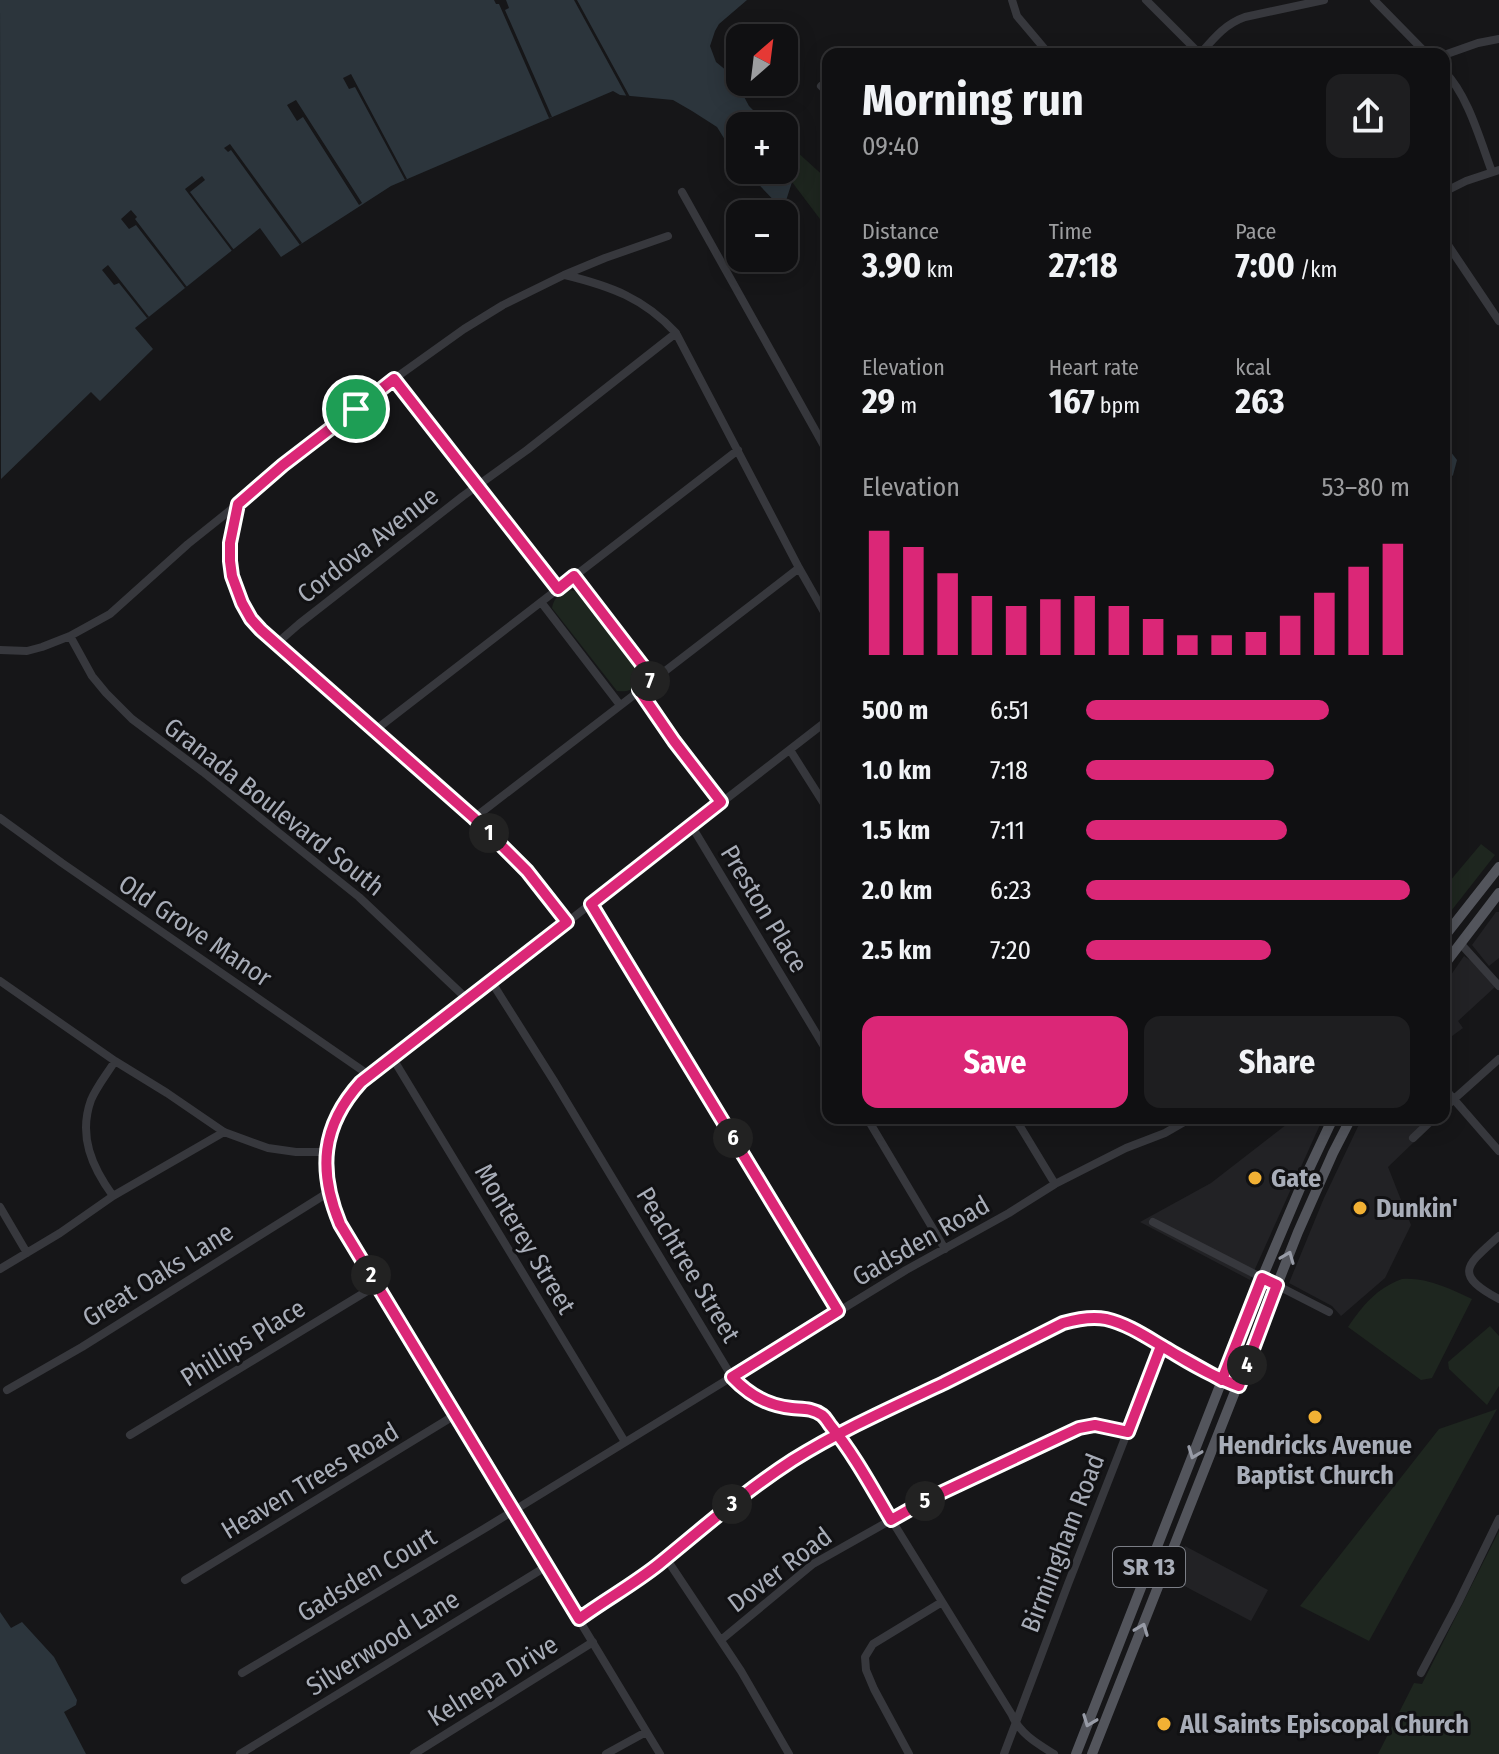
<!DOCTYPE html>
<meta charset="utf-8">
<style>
:root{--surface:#101012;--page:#1e1e20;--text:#f1f3f6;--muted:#9c9d9f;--line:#303032;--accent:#db2777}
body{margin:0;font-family:"Fira Sans Condensed",sans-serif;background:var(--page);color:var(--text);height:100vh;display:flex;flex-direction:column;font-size:30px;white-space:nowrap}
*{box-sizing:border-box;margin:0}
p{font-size:26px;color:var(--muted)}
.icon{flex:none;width:44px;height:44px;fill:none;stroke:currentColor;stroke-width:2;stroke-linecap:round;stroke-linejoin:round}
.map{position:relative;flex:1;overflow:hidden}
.panel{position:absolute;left:822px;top:48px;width:628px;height:1076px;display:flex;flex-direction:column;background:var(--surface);border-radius:16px;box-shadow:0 4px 20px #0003,0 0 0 2px var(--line)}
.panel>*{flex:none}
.needle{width:52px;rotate:28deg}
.tools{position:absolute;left:726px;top:24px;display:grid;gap:16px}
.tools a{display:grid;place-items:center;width:72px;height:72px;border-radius:16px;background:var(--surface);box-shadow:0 4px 20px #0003,0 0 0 2px var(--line);font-size:40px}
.pin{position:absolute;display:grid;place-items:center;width:68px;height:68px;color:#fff;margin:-34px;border:4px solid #fff;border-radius:50%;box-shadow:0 2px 8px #0007}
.km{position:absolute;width:40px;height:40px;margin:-20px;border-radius:50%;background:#222;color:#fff;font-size:22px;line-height:40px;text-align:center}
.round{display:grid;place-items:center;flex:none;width:84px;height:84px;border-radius:16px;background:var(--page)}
.summary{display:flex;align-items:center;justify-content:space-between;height:136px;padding:0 40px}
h1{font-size:44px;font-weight:700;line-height:60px}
.figures{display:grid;grid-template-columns:repeat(3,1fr);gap:12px;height:136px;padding:8px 40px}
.figures div{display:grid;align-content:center}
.figures b{font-size:34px;font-weight:700}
.figures small{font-size:22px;font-weight:400}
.figures p{font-size:22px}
.chart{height:224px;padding:16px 40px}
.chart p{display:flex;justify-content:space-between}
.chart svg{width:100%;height:144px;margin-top:8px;stroke:var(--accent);stroke-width:6}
.primary-button{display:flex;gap:16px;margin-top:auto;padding:16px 40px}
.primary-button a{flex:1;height:92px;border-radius:16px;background:var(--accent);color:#fff;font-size:32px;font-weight:700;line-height:92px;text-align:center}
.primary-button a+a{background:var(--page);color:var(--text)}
ul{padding:0 40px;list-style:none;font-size:26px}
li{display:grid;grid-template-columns:128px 96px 1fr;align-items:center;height:60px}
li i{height:20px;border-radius:10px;background:var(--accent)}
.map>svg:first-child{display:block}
.built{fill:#222225}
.green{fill:#1e261f}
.water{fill:#2c353c}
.pier{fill:#161618}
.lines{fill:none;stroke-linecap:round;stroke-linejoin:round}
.minor{stroke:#37383d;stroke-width:8}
.major{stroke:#53555c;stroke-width:10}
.oneway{stroke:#979ba6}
.route-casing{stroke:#fff;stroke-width:16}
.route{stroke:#db2777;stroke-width:10}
.poi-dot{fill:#f2b134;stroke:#111113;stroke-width:3}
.labels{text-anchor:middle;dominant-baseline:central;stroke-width:6;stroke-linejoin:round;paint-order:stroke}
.shield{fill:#111113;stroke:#7b7e86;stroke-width:2}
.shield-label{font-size:24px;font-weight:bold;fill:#a8adb8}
.street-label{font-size:26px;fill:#a8adb8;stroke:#111113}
.poi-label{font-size:26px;font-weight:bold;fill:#a8adb8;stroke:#111113;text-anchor:start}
</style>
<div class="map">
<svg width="1499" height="1754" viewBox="0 0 1499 1754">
<rect width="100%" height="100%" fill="#161618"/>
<path class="built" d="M1496,912H1499V958L1489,966L1472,945Z
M1464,956L1471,961L1495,987L1458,1021L1463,1028L1444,1042V985Z
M1295,1118H1323L1250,1280L1140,1222L1211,1183Z
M1362,1118H1432L1411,1138L1414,1142L1388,1167L1411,1225L1385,1278L1341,1316L1332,1306L1289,1283L1324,1198Z
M1185,1546L1268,1590L1251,1621L1173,1580Z"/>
<path class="green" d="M784,140L828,180V245L823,223L792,182L780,170H784Z
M567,590L576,591L584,596L639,670C638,686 634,693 617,691L552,608C554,598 558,595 567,590Z
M1481,844L1495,855L1444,920V888Z
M1402,1279C1426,1277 1451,1289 1472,1299L1432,1378L1421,1380L1348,1327C1363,1305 1377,1288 1402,1279Z
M1490,1326L1499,1336V1386L1487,1405L1449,1369L1448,1362Z
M1497,1409L1369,1641L1300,1606L1439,1429Z
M1499,1531V1754H1378L1414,1683L1422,1684Z"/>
<path class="water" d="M0,0H747L719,24L715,31L710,46L716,62L733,76L749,106L767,124V126H740V164L717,127L692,111L673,100L620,95L613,91L391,186L281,257L260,228L135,328L153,349L100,401L91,392L1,479Z
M745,170H780L792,182L783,210Z
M1444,443L1457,460L1453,475L1444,486Z
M0,1612L11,1628L22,1622L54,1657L77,1700L76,1705L64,1712L86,1754H0Z"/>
<path class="pier" d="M494,0H506L509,8L505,10L552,117L549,118L499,4H496Z
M574,0H577L630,97L628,99Z
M351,74L407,179L405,180L355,87L349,89L343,78Z
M296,100L362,203L359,205L303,117L297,121L287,105Z
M230,144L302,243L300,245L231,150L228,152L224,148Z
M202,176L205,180L190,192L234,250L232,251L185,189Z
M131,210L137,217L135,219L187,287L185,288L136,225L129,229L121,219Z
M108,265L149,317L147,318L119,283L114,285L102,270Z"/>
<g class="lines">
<path class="minor" d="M1012,0L1017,16L1049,54
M1146,0L1200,54
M1374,0L1427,54
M1200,54C1214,38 1225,24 1245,17L1324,0
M1444,55L1478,43L1499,39
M1444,71C1468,95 1480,140 1492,172
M821,86L828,93
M682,192L828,453
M1444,192L1466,181L1499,170
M1444,239L1499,321
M565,275C610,286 644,298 676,333L799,568L828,619
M394,379L558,589
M238,504C236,517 231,529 230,542C226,585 246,616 276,644L474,818L527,871L567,922
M574,576L653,679
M541,602L620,705
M70,636L92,676L106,693L132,719L203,772L359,897L467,999
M276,644L299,624L463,496L527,450L676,333
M0,650L27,651L42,647L70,636L110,614L188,544L238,504L283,465L394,379L464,329L503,305L564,275L605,258L668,236
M639,690L674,741L721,802
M374,731L738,450
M790,750L828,810
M0,818L62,863L369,1075
M474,818L799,568
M691,825L828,1053
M591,904L838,1311
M1460,943L1499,986
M0,981L115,1061L167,1093L224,1132L268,1148L296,1152H327
M491,981L554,1081L732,1377L746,1391L775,1405L813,1411L822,1415L839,1435L1012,1715C1019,1733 1038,1744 1054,1754
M392,1057L625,1442
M1444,1088L1499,1151
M1444,1108L1499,1059
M867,1118L945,1249
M1015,1118L1055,1184
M1413,1138L1434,1118
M113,1196C92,1167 78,1136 91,1100C97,1086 107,1074 115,1061
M0,1207L27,1253
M1153,1222L1329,1312
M1499,1236C1467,1265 1452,1274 1499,1299
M0,1269L60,1233L113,1196L224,1132
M7,1390L82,1347L329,1192
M130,1435L377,1285
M666,1558L741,1671L789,1754
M185,1580L455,1415
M579,1619L657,1565L753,1487L793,1461L906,1400L946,1382L1063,1323C1105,1310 1132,1328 1167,1349C1189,1363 1213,1377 1239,1386
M721,1640L813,1564L930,1498L1079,1428L1095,1425L1128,1432
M242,1673L487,1527L906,1270L1009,1213L1055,1184L1126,1148L1165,1133L1191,1118
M1421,1673L1458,1603L1499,1519
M240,1754L547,1566
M414,1754L593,1642
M606,1754L646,1732
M660,1754L340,1224C317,1171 321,1126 361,1082L828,720
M909,1754L874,1689L866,1670L865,1657L873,1644L942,1602
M1004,1754L1068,1584L1161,1346"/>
<path class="major" d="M1444,937L1499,867
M1444,965L1499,893
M1076,1754L1262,1278L1301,1186L1333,1118
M1092,1754L1298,1232L1333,1153L1351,1118"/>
</g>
<defs><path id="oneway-chevron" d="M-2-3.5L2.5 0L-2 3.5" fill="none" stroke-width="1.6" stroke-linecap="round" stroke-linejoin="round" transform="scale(2)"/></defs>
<g class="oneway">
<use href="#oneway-chevron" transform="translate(1288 1257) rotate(-68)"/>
<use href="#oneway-chevron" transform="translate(1194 1453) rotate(111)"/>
<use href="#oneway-chevron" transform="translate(1142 1629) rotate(-69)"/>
<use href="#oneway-chevron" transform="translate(1089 1721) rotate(111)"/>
</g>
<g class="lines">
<defs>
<path id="route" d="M356,409L283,465L238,504L230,543V561L232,576L242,603L251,619L261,630L474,818L527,871L567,922L361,1082C321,1126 318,1171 340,1224L579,1619C605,1600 634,1584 659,1564C703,1528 745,1491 793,1460C841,1430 893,1407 944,1383C984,1363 1023,1343 1063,1323C1077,1319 1091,1316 1106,1319C1128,1324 1148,1338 1167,1349C1189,1363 1214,1377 1239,1386L1277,1285L1262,1278L1222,1380L1161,1346L1128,1432L1095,1425L1079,1428L930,1498L891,1520C872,1488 854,1454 830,1425C827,1421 826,1418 822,1415C812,1408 803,1409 792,1408C768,1406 748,1394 732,1377L838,1311L591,904L721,802L674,741L639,690L653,679L574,576L558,589L394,379L356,409"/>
</defs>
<use href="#route" class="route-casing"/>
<use href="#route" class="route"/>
</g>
<g class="poi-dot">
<circle cx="1255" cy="1178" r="8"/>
<circle cx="1360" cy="1208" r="8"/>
<circle cx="1315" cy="1417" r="8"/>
<circle cx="1164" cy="1724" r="8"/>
</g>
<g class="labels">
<rect class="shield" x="1113" y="1547" width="72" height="40" rx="6"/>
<g class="shield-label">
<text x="1149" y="1567">SR 13</text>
</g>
<g class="street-label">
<text transform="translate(368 545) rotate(-38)">Cordova Avenue</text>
<text transform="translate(274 807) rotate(38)">Granada Boulevard South</text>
<text transform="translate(764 909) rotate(59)">Preston Place</text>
<text transform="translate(195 931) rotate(34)">Old Grove Manor</text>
<text transform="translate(525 1239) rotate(59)">Monterey Street</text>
<text transform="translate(921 1241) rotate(-30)">Gadsden Road</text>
<text transform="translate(688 1265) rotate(59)">Peachtree Street</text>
<text transform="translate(158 1275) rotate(-32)">Great Oaks Lane</text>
<text transform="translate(243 1343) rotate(-32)">Phillips Place</text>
<text transform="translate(310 1481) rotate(-31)">Heaven Trees Road</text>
<text transform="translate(1063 1543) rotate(-69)">Birmingham Road</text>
<text transform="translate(780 1570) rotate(-37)">Dover Road</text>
<text transform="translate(367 1575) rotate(-31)">Gadsden Court</text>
<text transform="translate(383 1643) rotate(-32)">Silverwood Lane</text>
<text transform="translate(493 1681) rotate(-32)">Kelnepa Drive</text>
</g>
<g class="poi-label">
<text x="1271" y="1178">Gate</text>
<text x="1376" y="1208">Dunkin'</text>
<text x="1315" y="1445" text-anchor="middle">Hendricks Avenue<tspan x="1315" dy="30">Baptist Church</tspan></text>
<text x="1180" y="1724">All Saints Episcopal Church</text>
</g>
</g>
</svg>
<div class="tools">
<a><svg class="needle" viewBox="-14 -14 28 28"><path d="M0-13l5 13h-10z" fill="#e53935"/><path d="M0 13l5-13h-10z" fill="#9c9d9f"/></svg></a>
<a>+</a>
<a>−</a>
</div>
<div class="pin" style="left:356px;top:409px;background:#1e9e55"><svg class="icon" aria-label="arrive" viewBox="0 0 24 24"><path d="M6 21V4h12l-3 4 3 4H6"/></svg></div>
<b class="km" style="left:489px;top:833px">1</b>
<b class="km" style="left:371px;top:1275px">2</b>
<b class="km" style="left:732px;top:1504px">3</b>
<b class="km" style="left:1247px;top:1365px">4</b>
<b class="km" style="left:925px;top:1501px">5</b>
<b class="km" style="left:733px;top:1138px">6</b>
<b class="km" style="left:650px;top:681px">7</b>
<section class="panel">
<div class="summary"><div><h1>Morning run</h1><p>09:40</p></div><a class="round"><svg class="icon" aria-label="share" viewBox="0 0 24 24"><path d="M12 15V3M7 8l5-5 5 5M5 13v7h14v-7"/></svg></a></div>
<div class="figures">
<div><p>Distance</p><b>3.90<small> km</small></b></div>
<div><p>Time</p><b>27:18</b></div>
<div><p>Pace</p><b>7:00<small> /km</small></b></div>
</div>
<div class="figures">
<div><p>Elevation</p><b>29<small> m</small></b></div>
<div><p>Heart rate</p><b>167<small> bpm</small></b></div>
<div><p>kcal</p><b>263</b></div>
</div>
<div class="chart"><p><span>Elevation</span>53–80 m</p>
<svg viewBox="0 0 160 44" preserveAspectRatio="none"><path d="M5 44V6M15 44V11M25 44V19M35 44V26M45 44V29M55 44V27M65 44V26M75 44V29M85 44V33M95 44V38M105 44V38M115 44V37M125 44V32M135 44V25M145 44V17M155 44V10"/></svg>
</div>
<ul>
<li><b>500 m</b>6:51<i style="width:75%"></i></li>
<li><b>1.0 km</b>7:18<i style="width:58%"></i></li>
<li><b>1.5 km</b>7:11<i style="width:62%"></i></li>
<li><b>2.0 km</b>6:23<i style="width:100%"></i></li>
<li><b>2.5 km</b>7:20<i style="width:57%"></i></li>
</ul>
<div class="primary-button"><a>Save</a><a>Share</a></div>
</section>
</div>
